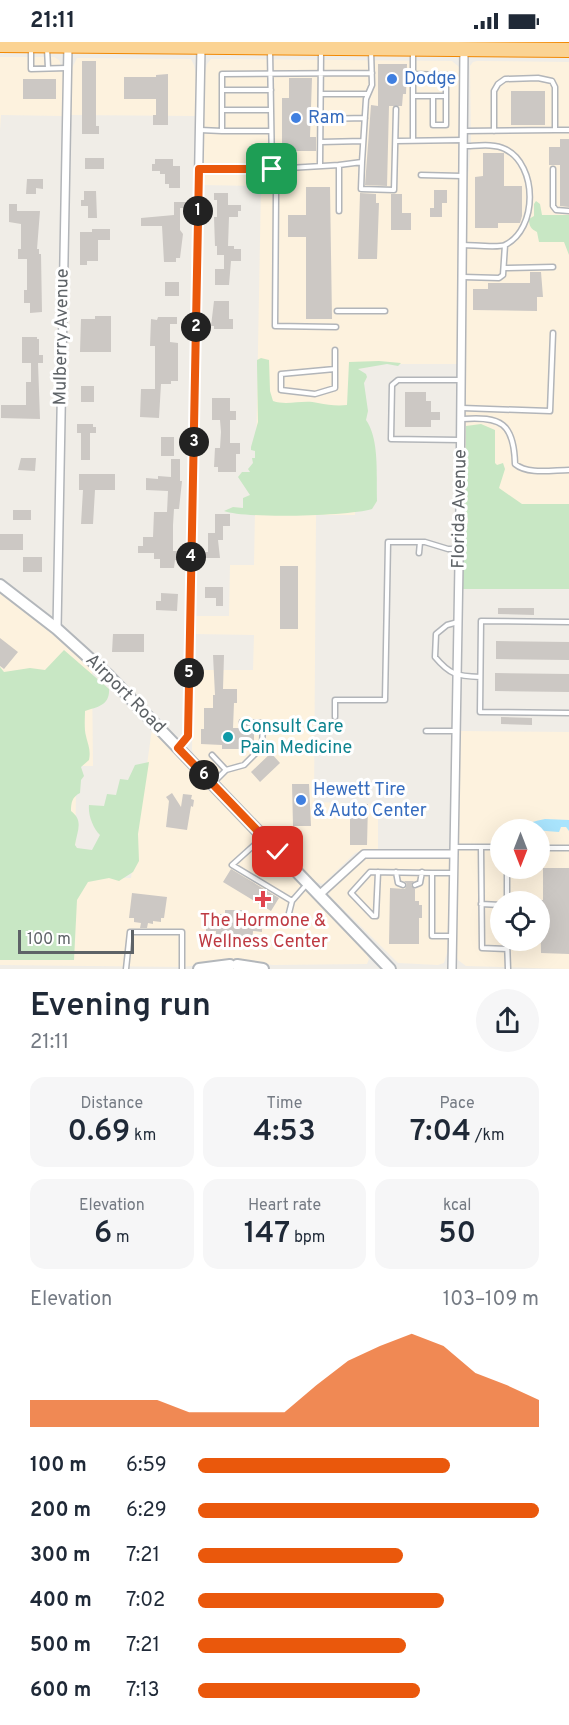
<!DOCTYPE html>
<meta charset="utf-8">
<style>
:root{--surface:#fff;--page:#f6f6f7;--text:#1f2937;--muted:#747a83;--accent:#ea580c}
body{margin:0;font-family:Overpass,sans-serif;background:var(--page);color:var(--text);height:100vh;display:flex;flex-direction:column;font-size:22px;white-space:nowrap}
*{box-sizing:border-box;margin:0}
p{font-size:20px;color:var(--muted)}
.icon{flex:none;width:33px;height:33px;fill:none;stroke:currentColor;stroke-width:2;stroke-linecap:round;stroke-linejoin:round}
.map{position:relative;height:927px;overflow:hidden}
.panel{display:flex;flex-direction:column;background:var(--surface);flex:1}
.panel>*{flex:none}
.needle{width:39px;rotate:180deg}
.controls{position:absolute;left:490px;top:777px;display:grid;gap:12px}
.controls a{display:grid;place-items:center;width:60px;height:60px;border-radius:50%;background:var(--surface);box-shadow:0 6px 24px #0002;font-size:30px}
.scale{position:absolute;left:18px;bottom:15px;width:116px;box-sizing:border-box;padding-left:6px;border:3px solid #5e6367;border-top:0;font-size:16px;line-height:21px;white-space:nowrap;color:#5e6367;-webkit-text-stroke:4px #fff;paint-order:stroke}
.pin{position:absolute;display:grid;place-items:center;width:51px;height:51px;color:#fff;margin:-26px;border-radius:12px;box-shadow:0 3px 9px #0006}
.km{position:absolute;width:30px;height:30px;margin:-15px;border-radius:50%;background:#222;color:#fff;font-size:16px;line-height:30px;text-align:center}
.round{display:grid;place-items:center;flex:none;width:63px;height:63px;border-radius:32px;background:var(--page)}
.headline{display:flex;align-items:center;justify-content:space-between;height:102px;padding:0 30px}
h1{font-size:33px;font-weight:600;line-height:45px}
.metrics{display:grid;grid-template-columns:repeat(3,1fr);gap:9px;height:102px;padding:6px 30px}
.metrics div{display:grid;align-content:center;border-radius:15px;background:var(--page);text-align:center}
.metrics b{font-size:30px;font-weight:600}
.metrics small{font-size:16px;font-weight:400}
.metrics p{font-size:16px}
.chart{height:168px;padding:12px 30px}
.chart p{display:flex;justify-content:space-between}
.chart svg{width:100%;height:108px;margin-top:6px;fill:var(--accent);opacity:.7}
ul{padding:0 30px;list-style:none;font-size:20px}
li{display:grid;grid-template-columns:96px 72px 1fr;align-items:center;height:45px}
li i{height:15px;border-radius:8px;background:var(--accent)}
.status{display:flex;justify-content:space-between;align-items:center;height:42px;padding:0 30px;background:var(--surface);direction:ltr}
.status svg{height:16px;fill:currentColor}
.map>svg:first-child{display:block}
.commercial{fill:#fdf2de;fill-rule:evenodd}
.green{fill:#c8e7c4}
.water{fill:#a9e4fd}
.building{fill:#ccc8c4}
.lines{fill:none;stroke-linecap:round;stroke-linejoin:round}
.lane-casing{stroke:#b2b5b9;stroke-width:7}
.street-casing{stroke:#b2b5b9;stroke-width:10}
.secondary-casing{stroke:#b3b7bb;stroke-width:14}
.highway-casing{stroke:#f28904;stroke-width:16}
.lane{stroke:#fff;stroke-width:4}
.street{stroke:#fff;stroke-width:7}
.secondary{stroke:#fff;stroke-width:10}
.highway{stroke:#fbd393;stroke-width:14}
.route-casing{stroke:#fff;stroke-width:12}
.route{stroke:#ea580c;stroke-width:8}
.shop-dot{fill:#3f7fe0;stroke:#fff;stroke-width:2}
.culture-dot{fill:#0f9aa8;stroke:#fff;stroke-width:2}
.health-dot{fill:#e0444e;stroke:#fff;stroke-width:2}
.labels{text-anchor:middle;dominant-baseline:central;stroke-width:6;stroke-linejoin:round;paint-order:stroke}
.shop-label{font-size:18px;fill:#366cbe;stroke:#fff;text-anchor:start}
.street-label{font-size:18px;fill:#5e6367;stroke:#fff}
.culture-label{font-size:18px;fill:#0d838f;stroke:#fff;text-anchor:start}
.health-label{font-size:18px;fill:#be3a42;stroke:#fff}
</style>
<div class="status"><b>21:11</b><svg viewBox="0 0 49 12"><path d="M0 12V9h3v3zM5 12V6h3v6zM10 12V3h3v9zM15 12V0h3v12zM26 1h20v11H26zM47 4h2v5h-2z"/></svg></div>
<div class="map">
<svg width="569" height="927" viewBox="0 0 569 927">
<rect width="100%" height="100%" fill="#f0ede7"/>
<path class="commercial" d="M0,15H54L59,18L63,28V74L1,73L0,89Z
M77,16L191,17L194,23L197,36L196,74L70,73L71,28Z
M211,17L452,19L459,25L457,322H355V473H316L314,760L378,762V808H363L355,811L323,842L315,840L268,792L196,716L192,708L193,628H253L254,593L194,592V574H229L230,523H254L261,144L202,143L204,35L207,22Z
M477,19L569,20V471L463,470L468,136L471,101L470,24L473,20Z
M0,551L50,590L92,627L93,724H79L76,745L75,835L131,836L152,687L366,911L369,917L367,922L273,923L233,919L182,925L0,923Z
M460,689L569,690V927L466,924L458,918L456,912ZM501,788H540V826H501ZM501,860H540V898H501Z
M450,816L447,911L444,921L438,923L398,921L329,853L330,849L365,817Z"/>
<path class="green" d="M536,159L540,162L542,173H569V213L564,200H539L537,190C531,187 529,184 529,177L534,174V162Z
M261,316L269,318L270,349L273,359C288,364 303,357 318,361C328,363 337,364 347,363L349,320L379,319L401,321L398,324L387,322L358,327L366,332L367,335L364,341L368,369L366,378C380,398 376,435 377,459L372,467C350,474 245,477 224,469L233,465L243,466V456L250,453L238,435L242,430H250L248,427L253,421L252,416H255V409L251,408V405L258,380L257,323V318Z
M481,382L495,388V421L497,423L503,421L505,427L499,446L522,462H569V547H462L464,485L468,481V477L465,474L466,384Z
M64,608L109,647C110,663 98,665 85,669C85,676 84,687 86,694C88,703 91,708 89,718L81,725L84,734L81,738L80,751C72,755 71,761 71,769C84,779 77,789 75,803L77,806L92,808L100,793C93,786 88,773 89,763L104,764L107,752L116,753L120,737L128,738L135,723L149,720L138,792L139,819L133,830L119,839L109,836L88,840L77,858L74,918H0V625L4,630L30,626L45,628Z"/>
<path class="water" d="M545,777L569,778V789L566,785H561L559,790L507,786L510,782C520,785 534,779 545,777Z"/>
<path class="building" d="M82,19H96V84H99V92H82Z
M378,22H407L406,52H403L402,64H389L387,144L365,143L371,63L378,64Z
M168,32V83H153V73H156V57H124V35H156V33Z
M289,36H312L310,95H316V109H282V56H289Z
M23,37H56V57H23Z
M511,49H545V83H511Z
M560,97H569V165L560,164V123H549V105H560Z
M483,111H504V144H522V174L520,181H498V186H475V135L483,134Z
M85,116H104V127H85Z
M155,117H173V124H180V146H169V142H165V132H160V129H152V122H155Z
M27,137H43V147L36,146V152H26Z
M306,145H330L332,277H306V195H288V173H306Z
M434,148H447V161H442V175H430V166H434Z
M84,149H96L97,176H88V164H81V158H84Z
M214,151H228V163H241V169H238V175H229L228,204H234V207H241V219H231L229,243H215V227H224V213H217V204H215L214,175H217V158H214Z
M360,151L376,152V161H379L377,217H358Z
M391,152H402V171H411V188H391Z
M174,160H187V166H180V188L183,192L180,216H176V220H164L162,184H141V176L174,173Z
M9,162H17V169H40L37,207H39V212H41L42,270L30,271V261H24V248H27V217H18V207H21V182L9,180Z
M92,187H110V198H98V219H87V223H80V190H92Z
M530,230H541L543,255H537V269L473,268V247H488V241H530Z
M165,240H179V254H165Z
M214,259H229V277H233V287H214V284H211Z
M95,274H111V310H80L81,277H95Z
M158,275H177V282H170V300L178,301V339H171V342H161L159,376L140,375L141,347H155V304H150L151,277L157,278Z
M22,295H37V297H39V313H43V321H38L40,377L1,376V363H26V340H31V321H22Z
M81,344H94V360H81Z
M405,350H426V359H431V370H440V378H431V385H405Z
M212,356H230V369H236V378H230V401H240V412H236V430H218V425H214L215,406H220L221,390L220,378H212Z
M77,382H93V385H96V391H90V418H81V391H77Z
M161,395H174V414H161Z
M21,416H36L35,429L18,428Z
M171,417H180V439H182L179,467H174L173,483V509H177V518H175L174,526H160V517H154V511H138V504H143V495H153L154,470H167L168,449L146,448V436L158,437V434L171,435Z
M79,432H115V448H95L93,482H81L83,448H79Z
M13,468H31V478H13Z
M215,472H230V484H223V498H218L220,516H205V510H208V491H215Z
M0,492H23V508H0Z
M23,515H42V530H23Z
M280,524H298V587H280Z
M205,545H223V564H216V556H205Z
M161,551L178,552L177,569L156,568V559H161Z
M498,566H534V573L498,572Z
M113,592H144V610H112Z
M0,596L18,610L4,627L0,624Z
M496,599L569,600V618L496,617Z
M213,613H224L223,647H237V661H234L233,686H254V703H241V707H222V703L201,702V687H204V666H213V653H215Z
M495,631L569,632V650L495,649Z
M501,675L532,676V683L501,682Z
M271,711L280,721L260,740L251,730Z
M292,742H309L311,784H293Z
M172,751L181,765L183,752L192,753L191,757L194,758L193,765L191,764L187,788L166,785L169,759L166,755Z
M350,762H368L367,803H350Z
M543,826H569V912L541,911L540,858H543Z
M231,827L279,856L271,869L223,840Z
M404,839H414L411,843L415,847V859H419V863H422V876H419V902H389L390,846L405,847L407,842Z
M132,851L167,855L164,876H161V880L153,879V882L148,881L147,886H140L141,881L134,880V876H129Z
M225,868H242V873H250V880H262V890L253,889L252,903L216,902V889H206V879L220,880V872H225Z"/>
<g class="lines">
<defs>
<path id="lane" d="M47,6L48,26
M31,7V27L67,26
M270,9L272,127L276,152L275,284L336,285
M413,9V98
M413,32L446,33V83H433V54
M222,48H271
M321,52H368
M413,54H446
M222,68H271
M321,77L365,76
M200,88L222,89V32L372,31
M555,88H569
M222,89H271
M464,89L555,88V45L552,39L538,36L505,37L498,42L494,49V89
M396,99L463,98
M321,100L363,99
M362,120L361,147L394,148L396,67
M320,123L321,10
M339,123L362,120L366,57L372,43L371,8
M200,127H272L339,123V169
M553,127V164L556,168L569,169
M421,133L462,134
M463,203C473,203 498,206 505,203C538,187 538,123 505,107C494,101 476,104 464,104
M505,226L553,225
M463,235L499,236L503,233L505,203
M337,269H385
M335,308V346L315,352L281,348V332L335,327
M462,366L550,369L553,291
M462,377C501,374 514,381 515,422C528,433 553,428 569,428
M460,398L391,397L392,343L398,338H460
M419,511L420,500
M458,580L447,583L436,592L435,615C450,633 457,634 480,635
M569,580L481,579L480,670L569,671
M335,675V658H385L388,500H425L448,507H458
M426,689H455
M212,713L226,728
M213,741L226,728L244,723L262,705L263,681L242,680
M262,796L232,823L292,859
M454,805H501
M481,805L482,906L507,907L514,898
M540,806H569
M507,826V860
M378,830L376,874H373L351,851L370,830L432,831V894H452
M396,830L398,841L403,843
M432,831H453
M415,843L420,841L422,830
M481,862L501,863
M289,871L292,859L307,842
M507,898L508,927
M126,927L130,890H182V927"/>
<path id="street" d="M57,587L68,4
M178,706L188,694L201,5
M319,853L364,812H454
M452,927L460,464L464,7"/>
<path id="secondary" d="M0,543L57,587L109,634L390,927
M237,923L263,927
M199,927L230,923"/>
<path id="highway" d="M0,3L569,8"/>
</defs>
<use href="#lane" class="lane-casing"/>
<use href="#street" class="street-casing"/>
<use href="#secondary" class="secondary-casing"/>
<use href="#highway" class="highway-casing"/>
<use href="#lane" class="lane"/>
<use href="#street" class="street"/>
<use href="#secondary" class="secondary"/>
<use href="#highway" class="highway"/>
</g>
<g class="lines">
<defs>
<path id="route" d="M272,127H199L188,694L178,706L278,810"/>
</defs>
<use href="#route" class="route-casing"/>
<use href="#route" class="route"/>
</g>
<g class="shop-dot">
<circle cx="392" cy="37" r="6"/>
<circle cx="296" cy="76" r="6"/>
<circle cx="301" cy="758" r="6"/>
</g>
<circle class="culture-dot" cx="228" cy="695" r="6"/>
<path class="health-dot" d="M260 848h6v6h6v6h-6v6h-6v-6h-6v-6h6z"/>
<g class="labels">
<g class="shop-label">
<text x="404" y="37">Dodge</text>
<text x="308" y="76">Ram</text>
<text x="313" y="748">Hewett Tire<tspan x="313" dy="21">&amp; Auto Center</tspan></text>
</g>
<g class="street-label">
<text transform="translate(62 295) rotate(-89)">Mulberry Avenue</text>
<text transform="translate(460 467) rotate(-89)">Florida Avenue</text>
<text transform="translate(125 652) rotate(45)">Airport Road</text>
</g>
<g class="culture-label">
<text x="240" y="685">Consult Care<tspan x="240" dy="21">Pain Medicine</tspan></text>
</g>
<g class="health-label">
<text x="263" y="879">The Hormone &amp;<tspan x="263" dy="21">Wellness Center</tspan></text>
</g>
</g>
</svg>
<div class="controls">
<a><svg class="needle" viewBox="-14 -14 28 28"><path d="M0-13l5 13h-10z" fill="#e53935"/><path d="M0 13l5-13h-10z" fill="#747a83"/></svg></a>
<a><svg class="icon" aria-label="locate" viewBox="0 0 24 24"><circle cx="12" cy="12" r="6"/><path d="M12 2v4M12 18v4M2 12h4M18 12h4"/></svg></a>
</div>
<div class="scale">100 m</div>
<div class="pin" style="left:272px;top:127px;background:#1e9e55"><svg class="icon" aria-label="arrive" viewBox="0 0 24 24"><path d="M6 21V4h12l-3 4 3 4H6"/></svg></div>
<div class="pin" style="left:278px;top:810px;background:#d93025"><svg class="icon" aria-label="check" viewBox="0 0 24 24"><path d="M5 12l5 5 9-10"/></svg></div>
<b class="km" style="left:198px;top:169px">1</b>
<b class="km" style="left:196px;top:285px">2</b>
<b class="km" style="left:194px;top:400px">3</b>
<b class="km" style="left:191px;top:515px">4</b>
<b class="km" style="left:189px;top:631px">5</b>
<b class="km" style="left:204px;top:733px">6</b>
</div>
<section class="panel">
<div class="headline"><div><h1>Evening run</h1><p>21:11</p></div><a class="round"><svg class="icon" aria-label="share" viewBox="0 0 24 24"><path d="M12 15V3M7 8l5-5 5 5M5 13v7h14v-7"/></svg></a></div>
<div class="metrics">
<div><p>Distance</p><b>0.69<small> km</small></b></div>
<div><p>Time</p><b>4:53</b></div>
<div><p>Pace</p><b>7:04<small> /km</small></b></div>
</div>
<div class="metrics">
<div><p>Elevation</p><b>6<small> m</small></b></div>
<div><p>Heart rate</p><b>147<small> bpm</small></b></div>
<div><p>kcal</p><b>50</b></div>
</div>
<div class="chart"><p><span>Elevation</span>103–109 m</p>
<svg viewBox="0 0 160 44" preserveAspectRatio="none"><path d="M0 44V33L10 33L20 33L30 33L40 33L50 38L60 38L70 38L80 38L90 27L100 17L110 11L120 6L130 11L140 22L150 27L160 33V44z"/></svg>
</div>
<ul>
<li><b>100 m</b>6:59<i style="width:74%"></i></li>
<li><b>200 m</b>6:29<i style="width:100%"></i></li>
<li><b>300 m</b>7:21<i style="width:60%"></i></li>
<li><b>400 m</b>7:02<i style="width:72%"></i></li>
<li><b>500 m</b>7:21<i style="width:61%"></i></li>
<li><b>600 m</b>7:13<i style="width:65%"></i></li>
</ul>
</section>
